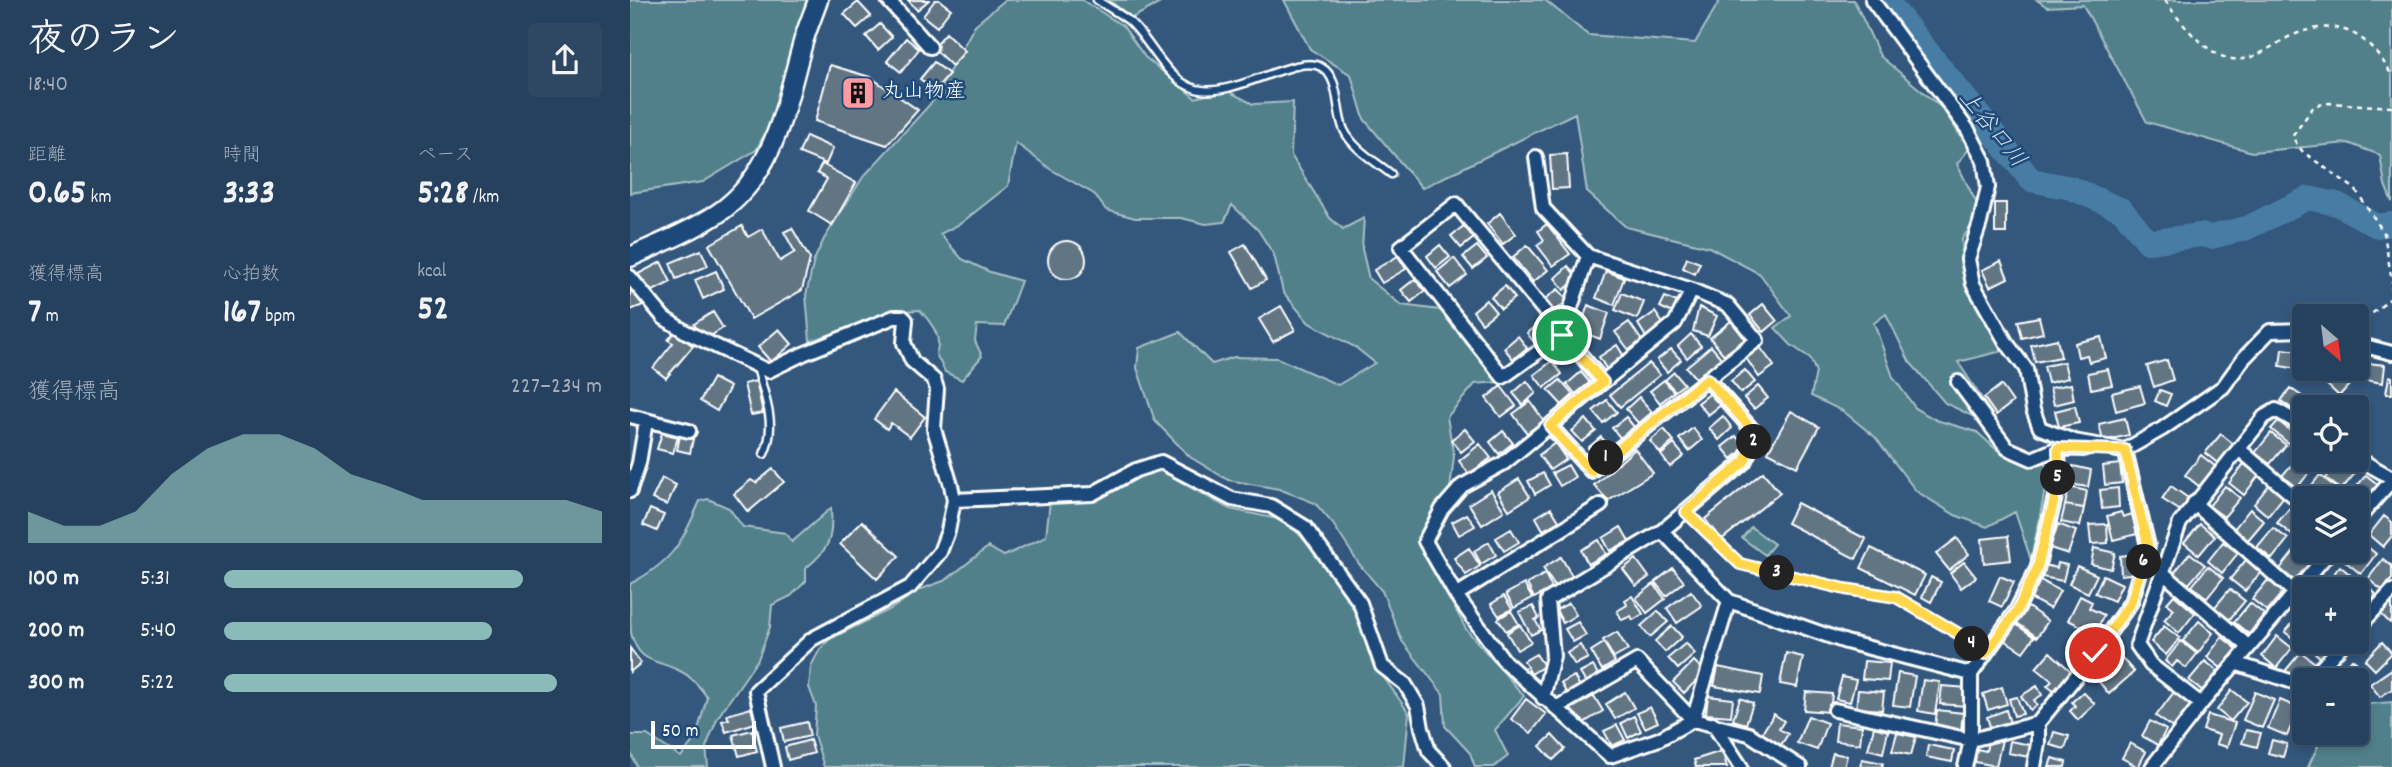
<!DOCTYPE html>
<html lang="ja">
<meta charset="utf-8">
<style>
:root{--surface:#26415e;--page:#2e4864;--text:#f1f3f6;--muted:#a4afbc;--line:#425a73;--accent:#8bbbb9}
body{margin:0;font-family:Dekko,"Klee One",sans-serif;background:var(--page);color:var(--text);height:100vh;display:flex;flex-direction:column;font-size:26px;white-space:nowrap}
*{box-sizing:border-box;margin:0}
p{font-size:23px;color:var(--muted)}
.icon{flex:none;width:38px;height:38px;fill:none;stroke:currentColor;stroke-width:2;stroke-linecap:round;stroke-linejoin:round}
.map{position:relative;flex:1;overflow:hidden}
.details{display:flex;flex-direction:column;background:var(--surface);width:630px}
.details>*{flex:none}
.needle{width:46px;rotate:152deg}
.buttons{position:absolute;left:1662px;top:304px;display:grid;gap:14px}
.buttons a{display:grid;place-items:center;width:77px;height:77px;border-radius:7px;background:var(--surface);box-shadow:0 4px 10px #0003,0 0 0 2px var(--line);font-size:35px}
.scale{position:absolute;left:21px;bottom:18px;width:105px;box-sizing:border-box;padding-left:7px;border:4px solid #fff;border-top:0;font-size:19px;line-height:24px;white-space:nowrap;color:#fff;-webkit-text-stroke:5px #1f4a7a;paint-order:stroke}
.pin{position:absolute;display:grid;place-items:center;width:60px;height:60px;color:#fff;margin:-30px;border:4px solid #fff;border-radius:50%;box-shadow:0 2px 7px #0007}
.km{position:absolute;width:35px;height:35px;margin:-18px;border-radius:50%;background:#222;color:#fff;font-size:19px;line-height:35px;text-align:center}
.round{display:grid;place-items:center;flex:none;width:74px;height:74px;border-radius:7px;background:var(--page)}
.headline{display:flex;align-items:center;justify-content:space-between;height:119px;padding:0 28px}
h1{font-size:38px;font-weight:800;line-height:52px}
.metrics{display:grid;grid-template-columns:repeat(3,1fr);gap:10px;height:119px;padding:7px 28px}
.metrics div{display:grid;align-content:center}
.metrics b{font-size:35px;font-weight:800}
.metrics small{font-size:19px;font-weight:400}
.metrics p{font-size:19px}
.chart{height:196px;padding:14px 28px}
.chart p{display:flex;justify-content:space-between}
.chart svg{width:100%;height:126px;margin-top:7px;fill:var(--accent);opacity:.7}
ul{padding:0 28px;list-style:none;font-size:23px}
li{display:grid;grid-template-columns:112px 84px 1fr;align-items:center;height:52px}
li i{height:18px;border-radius:9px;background:var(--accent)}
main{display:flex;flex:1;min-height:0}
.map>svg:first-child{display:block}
.green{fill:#51808a;stroke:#a8c0c4;stroke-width:2}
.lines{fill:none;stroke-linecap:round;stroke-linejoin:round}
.river{stroke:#477da4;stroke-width:24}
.building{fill:#627483;stroke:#fff;stroke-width:2}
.lane-casing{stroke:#fff;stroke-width:11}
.street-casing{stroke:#fff;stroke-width:18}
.secondary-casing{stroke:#fff;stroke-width:23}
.path{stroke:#fff;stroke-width:2.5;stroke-dasharray:5 5;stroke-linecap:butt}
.lane{stroke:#1f4a7a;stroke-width:6}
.street{stroke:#1f4a7a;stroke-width:12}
.secondary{stroke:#1f4a7a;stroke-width:18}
.route-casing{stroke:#fff;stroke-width:14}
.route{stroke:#ffd54a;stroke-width:9}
.labels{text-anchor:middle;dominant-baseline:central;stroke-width:5;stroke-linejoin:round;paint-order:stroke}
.poi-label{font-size:21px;fill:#fff;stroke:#1f4a7a;text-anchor:start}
.water-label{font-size:23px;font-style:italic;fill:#d1dee8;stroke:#1f4a7a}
</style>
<main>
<section class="details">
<div class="headline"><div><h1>夜のラン</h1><p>18:40</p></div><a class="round"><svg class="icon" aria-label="share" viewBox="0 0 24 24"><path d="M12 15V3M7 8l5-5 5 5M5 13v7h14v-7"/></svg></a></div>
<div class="metrics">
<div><p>距離</p><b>0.65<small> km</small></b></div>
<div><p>時間</p><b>3:33</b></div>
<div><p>ペース</p><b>5:28<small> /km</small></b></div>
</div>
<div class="metrics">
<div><p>獲得標高</p><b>7<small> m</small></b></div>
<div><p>心拍数</p><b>167<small> bpm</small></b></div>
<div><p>kcal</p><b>52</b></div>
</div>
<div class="chart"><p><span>獲得標高</span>227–234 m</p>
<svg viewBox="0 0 160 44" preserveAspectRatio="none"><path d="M0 44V33L10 38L20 38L30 33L40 20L50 11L60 6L70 6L80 11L90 20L100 24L110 29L120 29L130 29L140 29L150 29L160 33V44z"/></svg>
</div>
<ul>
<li><b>100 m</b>5:31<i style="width:79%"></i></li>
<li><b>200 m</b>5:40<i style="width:71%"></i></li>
<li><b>300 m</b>5:22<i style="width:88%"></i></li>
</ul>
</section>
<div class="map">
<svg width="1762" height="767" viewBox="0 0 1762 767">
<rect width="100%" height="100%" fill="#33577d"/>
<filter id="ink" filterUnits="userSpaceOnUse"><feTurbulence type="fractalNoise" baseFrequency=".0143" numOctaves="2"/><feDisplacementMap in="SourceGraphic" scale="14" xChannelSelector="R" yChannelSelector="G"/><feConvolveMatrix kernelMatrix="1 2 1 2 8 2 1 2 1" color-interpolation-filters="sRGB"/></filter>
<g filter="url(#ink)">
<path class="green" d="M0,0H179L158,62L143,119L126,150L73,182L0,193Z
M375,0H452L493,26L515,57L565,98L596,90L623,104L663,102L661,155L700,218L713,229L734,218L732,249L739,279L771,305L810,310L870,382L845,384L817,417L824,456L820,489L787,538L836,629L894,696L865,730L878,756L864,767H845L840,753L815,726L813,694L772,641L752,591L729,564L703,524L685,503L649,489L598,480L560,457L525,421L507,368L509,348L550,332L582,364L604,357L647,358L708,385L745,363L725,347L679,323L653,292L644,255L628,230L602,205L594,222L576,224L551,218H505L476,210L464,194L420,169L386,143L378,186L330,224L310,234L332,259L360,272L391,281L374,326L347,325L345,341L352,356L332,380L315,372L306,354C313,336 301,323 290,310L274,311L180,341L176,295L184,260L194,239L233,177L303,101L345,25Z
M479,0H536L502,18Z
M654,0H915L958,35L1065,43L1090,0H1224L1250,56L1313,109L1339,149L1327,164L1351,212L1332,239L1334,279L1372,351L1328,362L1362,414L1357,423L1315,403L1279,361L1256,314L1244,323L1263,377L1286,409L1306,420L1347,432L1367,450L1388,456L1414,457L1418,475L1401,560L1385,512L1357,527L1325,515L1286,491L1245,437L1213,411L1181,396L1186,372L1180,358L1161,345L1145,328L1161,316L1130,274L1079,247L996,227L957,192L945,113L792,188L734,119L721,75L680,49Z
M1407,0H1762V202L1755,185L1750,155L1718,143L1622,152L1517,122L1453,5L1417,7Z
M532,469L559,487L600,509L657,521L706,575L734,630L743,662L779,713L774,767H194L184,735L186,706L179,687L181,666L190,649L200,639L261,609L289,590L316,580L358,547L374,556L416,536L420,501L464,500L509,474Z
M78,499L99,508L113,527L155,533L162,542L201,508C203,538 200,549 176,568V581L161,596L142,605L140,627L128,659L88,717L76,747L78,767H7L0,751V735H17L51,757L66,737L77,697C70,687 61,676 50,671C27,659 9,665 1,633C0,619 0,600 0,584C43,561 51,544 70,501Z
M1121,527L1144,544L1135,555L1112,538Z
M1762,702V767H1678L1694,733H1727V705Z"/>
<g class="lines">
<path class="river" d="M1256,0L1401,180L1441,188L1492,210L1518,242L1571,235L1581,237L1617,228L1678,198L1707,204L1747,226L1762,224"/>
</g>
<path class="building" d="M278,0H299L287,10Z
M305,0H309L321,9L307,27L293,16Z
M228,2L241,16L227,28L214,14Z
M250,24L262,37L248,50L236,36Z
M316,33L335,51L322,66L303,48Z
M276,38L289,49L271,72L257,61Z
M304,62L319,74L304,91L290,79Z
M200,65L240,77L288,110L257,145L185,121Z
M176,136L203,148L196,164L169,153Z
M937,154L939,188L922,189L920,155Z
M192,164L226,183L202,225L179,211L197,179L187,173Z
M1365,203H1376V233H1365Z
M870,213L886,234L873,244L857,224Z
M917,224L940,254L923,266L907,245L914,240L908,231Z
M835,225L845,237L831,248L821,236Z
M112,226L118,237L132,229L150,261L165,252L154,232L162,228L180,259L172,290L121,319L79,245Z
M418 260a19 19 0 1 1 38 0a19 19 0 1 1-38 0Z
M615,244L636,280L622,288L601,252Z
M810,245L820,257L806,268L797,256Z
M897,245L918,270L903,282L883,257Z
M847,246L857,258L843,269L833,257Z
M71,250L78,266L46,279L40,263Z
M768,256L776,269L752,283L744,270Z
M824,258L837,275L820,288L807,272Z
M1057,258L1070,263L1065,274L1053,268Z
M1371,261L1378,278L1360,287L1352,270Z
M31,262L41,282L17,294L8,274Z
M938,266L948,278L934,290L925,278Z
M86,271L94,289L73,299L65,280Z
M976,271L994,278L984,305L966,298Z
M785,279L795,291L781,302L771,290Z
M0,283L16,304L0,310Z
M875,286L885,298L871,309L861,297Z
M928,289L938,300L924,312L914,300Z
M992,293L1014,302L1007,319L985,310Z
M1035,297L1047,302L1042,313L1030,307Z
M856,300L866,312L852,323L843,311Z
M1133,304L1147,321L1134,332L1120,315Z
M958,305L979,313L970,339L949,331Z
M651,306L665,330L643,342L629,319Z
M1069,307L1087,316L1078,336L1063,331Z
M83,312L93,328L74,340L64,324Z
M1025,312L1034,325L1016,337L1008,324Z
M1409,317L1413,333L1392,338L1388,321Z
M1101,321L1115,339L1094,355L1080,338Z
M910,322L920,334L906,345L897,333Z
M999,322L1012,341L999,350L985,332Z
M149,329L162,344L141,362L128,347Z
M45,331L63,346L36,378L23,368L43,343L38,340Z
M1061,334L1071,346L1057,358L1048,346Z
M888,336L897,348L883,359L874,348Z
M1471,337L1476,358L1459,362L1457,355L1448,357L1445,343Z
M1427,339L1431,357L1405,362L1401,345Z
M987,345L995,358L977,370L969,357Z
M1081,346L1092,359L1067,380L1056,367Z
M1130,347L1144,366L1129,377L1116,358Z
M1041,349L1051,360L1037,372L1027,360Z
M1652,349L1670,351L1668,369L1650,366Z
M1537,360L1543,380L1524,387L1517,366Z
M922,361L932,374L914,388L904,375Z
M1434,362L1438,378L1418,383L1414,366Z
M1019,363L1030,375L990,407L980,395Z
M1737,363L1755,365L1753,383L1735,380Z
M1478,369L1482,385L1461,389L1458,373Z
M1115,370L1125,382L1111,393L1101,381Z
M1705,371L1720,384L1709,396L1695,383Z
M951,372L961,384L947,396L937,384Z
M1044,372L1054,384L1045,391L1035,380Z
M1759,376L1762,377V394H1756Z
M83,378L100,387L87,411L70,401Z
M930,380L943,395L932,405L918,390Z
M1034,380L1044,392L1030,403L1020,391Z
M126,381L133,413L121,415L114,384Z
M897,381L906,393L893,405L883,393Z
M1441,384L1444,400L1424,405L1420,388Z
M1371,385L1383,402L1366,415L1354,398Z
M871,386L886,406L871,417L856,398Z
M1128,386L1138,398L1124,409L1114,398Z
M1510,386L1515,403L1486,411L1482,393Z
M1660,388L1679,401L1670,414L1651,401Z
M1530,390L1541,394L1536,406L1525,401Z
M264,392L295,417L280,437L261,423L257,429L244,419Z
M1082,392L1092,404L1078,415L1068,403Z
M1009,397L1022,412L1009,424L996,409Z
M977,400L987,412L973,423L963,411Z
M900,401L914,421L897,433L883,414Z
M1445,406L1449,423L1429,427L1425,411Z
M1161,411L1189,427L1167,467L1138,452Z
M1093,416L1102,428L1089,440L1079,428Z
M996,417L1005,428L992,440L982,428Z
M1495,418L1499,435L1473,441L1469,424Z
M956,419L966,431L952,442L942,431Z
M1648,421L1671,439L1664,448L1641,429Z
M1063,428L1072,440L1059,451L1049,439Z
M835,429L845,441L831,452L821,440Z
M1034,429L1044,441L1030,453L1020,441Z
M873,431L883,443L869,454L860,442Z
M32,433L48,437L43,453L27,449Z
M1641,433L1656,445L1640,464L1625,453Z
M1591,434L1606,446L1590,465L1575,453Z
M50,436L63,439L60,453L47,450Z
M1106,436L1115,448L1102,459L1092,447Z
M971,437L981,449L967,460L958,448Z
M925,443L936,459L920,470L909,455Z
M850,444L861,458L839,474L829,461Z
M1044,444L1054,456L1040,467L1031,455Z
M1005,449L1023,473L978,501L964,485Z
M1571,455L1586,467L1570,487L1555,475Z
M1675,457V460H1697L1688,471L1673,460Z
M1667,458L1682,469L1666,489L1651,477Z
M1711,460L1727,471L1711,490L1696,478Z
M1490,464L1492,483L1475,485L1473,466Z
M1614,464L1629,475L1614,495L1599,483Z
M938,465L945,477L930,486L922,473Z
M1443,466L1461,470L1458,487L1439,484Z
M143,469L154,482L118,512L104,494L121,480L126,483Z
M1133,472L1150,493L1091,540L1075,519Z
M913,473L920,485L905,494L898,481Z
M1690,475L1705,487L1695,499H1679L1674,495Z
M1736,475L1751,487L1735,507L1720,495Z
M32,478L46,485L37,505L22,499Z
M889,479L900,497L879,510L868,492Z
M1639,485L1654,496L1638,516L1624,504Z
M1541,486L1561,500L1552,512L1532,499Z
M1595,486L1610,498L1594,517L1579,506Z
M1439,487L1457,491L1454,508L1435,505Z
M1488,488L1489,507L1472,509L1470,490Z
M861,490L874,511L852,525L839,504Z
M1167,503L1236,539L1226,559L1157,523Z
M1663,504L1675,513V519L1662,535L1647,523Z
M1435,505L1454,508L1450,526L1431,522Z
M921,508L929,521L913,530L906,517Z
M20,509L34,515L27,531L13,525Z
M1620,509L1634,521L1618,540L1604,529Z
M1491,512L1493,517L1502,514L1507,534L1483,540L1477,516Z
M837,514L845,526L829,535L822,522Z
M1754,516L1762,522V536L1753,547L1739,535Z
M232,521L269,556L247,579L210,544Z
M1428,524L1446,531L1438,554L1420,548Z
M1477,524L1478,543L1461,544L1459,525Z
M1570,524L1585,536L1569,555L1554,543Z
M991,527L999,541L980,551L973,538Z
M1643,528L1658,539L1642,559L1627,547Z
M881,529L889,542L874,551L866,538Z
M1378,536L1381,560L1354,563L1352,539Z
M1327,538L1339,554L1319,570L1306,554Z
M969,540L976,554L958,564L951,550Z
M859,542L866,555L851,564L844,551Z
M1593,542L1608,553L1592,573L1578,561Z
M1732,542L1746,554L1731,574L1716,562L1725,551H1727Z
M839,548L850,566L836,575L824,558Z
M1241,548L1295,575L1285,595L1231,568Z
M1464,548L1485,553L1481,569L1461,564Z
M1666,549L1681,561L1665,581L1650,569Z
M1560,553L1575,565L1559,584L1544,573Z
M1507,554L1509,573L1491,575L1490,556Z
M931,557L942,576L925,587L913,568Z
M1006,559L1019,577L1006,586L993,569Z
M1753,559L1762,566V579L1752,590L1738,579Z
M1616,560L1631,572L1615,591L1600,579Z
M1334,562L1346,577L1331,588L1320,573Z
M1428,563L1437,565L1433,581L1412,577L1414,565L1427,568Z
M1447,566L1467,575L1458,593L1439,584Z
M1578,566L1593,578L1577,598L1562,586Z
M1710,566L1724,578L1715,590H1699L1694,586Z
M1043,568L1054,582L1036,596L1025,582Z
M915,574L922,588L904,598L897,584Z
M1473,575L1492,584L1484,601L1465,593Z
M1370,576L1384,582L1372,607L1359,601Z
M1301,577L1311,582L1301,602L1292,597Z
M1410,580L1430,591L1420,609L1400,598Z
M1638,580L1653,592L1637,611L1622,599Z
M1731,582L1746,594L1730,614L1727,612V590H1725Z
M894,584L902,598L884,608L876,594Z
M1024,584L1035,599L1017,613L1006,598Z
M1600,589L1615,601L1599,620L1584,608Z
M1061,591L1072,606L1047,623L1037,608Z
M1544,595L1565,613L1549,633L1534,620L1544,609L1537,603Z
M874,596L882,609L869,616L861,604Z
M1002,596L1013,614L1003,620L1001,616L992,620L987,611L997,605L995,600Z
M1450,596L1462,602L1459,608L1474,615L1465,633L1438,620Z
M1762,600V620L1760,623L1749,612Z
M939,603L946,615L933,623L926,610Z
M1620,603L1634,614L1619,634L1604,622Z
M903,606L909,618L905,620L911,630L901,635L889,612Z
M1398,607L1418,621L1407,637L1387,623Z
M881,611L889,624L876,631L868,619Z
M1028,611L1038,622L1020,637L1011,626Z
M1671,613L1675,616V638L1670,644L1655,632Z
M1569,621L1583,633L1568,653L1553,641Z
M948,622L956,635L943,642L935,629Z
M1384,623L1404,637L1393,652L1373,639Z
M890,625L901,642L887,650L877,633Z
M1042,626L1052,637L1035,652L1025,641Z
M1534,626L1550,638L1536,655L1521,642Z
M987,632L998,650L984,658L973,640Z
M1647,636L1662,648L1646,668L1632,656Z
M1592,637L1607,649L1591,668L1577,657Z
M1551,641L1567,654L1556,668L1547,661L1542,667L1535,661Z
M1679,642H1704L1691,658L1677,646Z
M1752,642L1762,653L1745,670L1735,660Z
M974,643L985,662L972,670L961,651Z
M1056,643L1065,654L1048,669L1038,658Z
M950,645L958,658L945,665L937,653Z
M0,648L11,663L0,672Z
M1485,650L1504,672L1479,694L1460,671Z
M1420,652L1442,672L1425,692L1417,686L1422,681L1406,668Z
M1671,652L1685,663L1670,683L1655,671Z
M1156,653L1173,657L1167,687L1150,684Z
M906,654L914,666L901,674L894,661Z
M1722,659L1736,670L1731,677L1717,665Z
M1064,661L1075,672L1054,693L1043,682Z
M1234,661L1260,663L1258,681L1232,679Z
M1575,661L1590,673L1574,692L1559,680Z
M963,666L971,679L958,686L950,673Z
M1088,667L1133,676L1130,694L1084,686Z
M1762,669V689L1750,697L1740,684Z
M1268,673L1285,676L1280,707L1263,705Z
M944,676L951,688L938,696L931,683Z
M1212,677L1226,680L1220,702L1206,699Z
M1293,680L1310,682L1305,714L1288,711Z
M1312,686L1338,688L1336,706L1310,704Z
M1407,686L1412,695L1404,700L1407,705L1400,710L1391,696Z
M1372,687L1377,704L1358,710L1353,694Z
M1228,690L1254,692L1252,710L1226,708Z
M1602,690L1617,702L1601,721L1587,710Z
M995,692L1004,708L985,719L976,704Z
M1176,692L1202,694L1200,712L1174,710Z
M1453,692L1465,704L1448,720L1440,711L1445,706L1442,702Z
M1544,692L1561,704L1543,728L1526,716Z
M1625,692L1644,700L1632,728L1613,720Z
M964,696L973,711L950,725L941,709Z
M1078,696L1103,699L1101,716L1076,714Z
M1387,697L1393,714L1384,716L1379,699Z
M1110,698L1123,703L1116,724L1103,720Z
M896,699L916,714L901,733L881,719Z
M1650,700L1669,708L1657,736L1638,728Z
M1020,707L1028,722L1015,728L1007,713Z
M121,708L125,723L96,732L92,721L99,719L97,715Z
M1307,710L1333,713L1331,730L1305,728Z
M1376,710L1381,726L1362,733L1357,717Z
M1144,714L1154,721L1149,729L1158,734L1151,745L1132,733Z
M1578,715L1605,723L1597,747L1586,744L1589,735L1573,730Z
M1004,716L1011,731L998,738L991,723Z
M1178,716L1197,723L1187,750L1167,743Z
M1520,721L1536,730L1528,745L1512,736Z
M177,722L180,736L154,742L151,728Z
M1207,723L1232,726L1230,744L1205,741Z
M987,725L995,740L982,746L974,731Z
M1244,727L1258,731L1253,753L1238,749Z
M122,730L127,751L109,756L103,735Z
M1616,730L1631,733L1627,747L1612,743Z
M1424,732L1439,736L1435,749L1420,745Z
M1267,733L1286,737L1281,755L1262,751Z
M922,735L935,749L923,760L910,746Z
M1359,737L1372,740L1366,766L1345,762L1347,749L1356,751Z
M180,740L184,753L158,760L155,747Z
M1642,740L1657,744L1653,757L1638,753Z
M1380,741L1401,745L1399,757L1378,753Z
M1500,743L1516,752L1508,767L1492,758Z
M1298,745L1324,750L1322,762L1296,757Z
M1092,751L1097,767H1066L1064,760Z
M1203,753L1217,756L1214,767H1199Z
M1422,758L1436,762L1435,767H1419Z
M1232,759L1253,763L1252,767H1230Z"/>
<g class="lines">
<defs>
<path id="lane" d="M467,0C477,7 489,13 499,21C520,39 535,80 566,89C604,99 666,53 691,67C711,78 705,111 714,130C722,148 746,162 761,174
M127,367C134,396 148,424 134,454
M1056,512L1110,564L1215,589L1266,597L1329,634L1355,654"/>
<path id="street" d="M258,0L300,47
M1242,0L1338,130L1354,161L1358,187L1350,223L1338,259L1343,284L1376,342L1396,369L1403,410L1410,428L1444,441L1495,450
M906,157L913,208L958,256L1062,290L1098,305L1127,340L961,471L920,426
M958,256L932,335L873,377L771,247L826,204L973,382
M0,277L34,318L56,332L138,371L173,354L264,317H273L276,320L274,343L282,361L304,380L307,389L304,429L321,485L324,500L318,531L310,552L280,587L182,639L126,691L143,767
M1062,290L1045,323L874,463L832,486L812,509L795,541L826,595L875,662L980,756L1029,739L1063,720L1099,601
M1727,344L1762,353
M1328,382L1377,448L1402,459L1428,448L1454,449
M0,416L59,431
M1609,449L1675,506
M1486,450H1495L1532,429L1593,387L1614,358L1640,331L1675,330
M1727,458L1762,478
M0,491L9,463L16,421
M324,500L462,494L506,470L531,462L602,499L641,506L675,527L730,603L752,666L775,684L788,706L792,728L799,751L814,767
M1564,503L1664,592
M1727,520L1762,480
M1032,531L1099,601L1216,642L1341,674V740L1335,767
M1533,573L1619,647
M826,595L971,505
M1727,629L1762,591
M1605,663L1675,686
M1341,674L1386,611L1407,569L1429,481L1428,448
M1679,681L1715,642
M913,698L923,656L918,600L1032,531L1114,462L1127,435L1077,379
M1571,704L1521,665L1507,645L1550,523L1634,417L1646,410L1675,427
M926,708L1007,661L1063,720L1119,734L1170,767
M1205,710L1341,740L1408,723L1465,653L1501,602L1518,546L1495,450
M1083,724L1111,767
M1404,767L1408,743V723
M1522,767L1571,704L1700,551"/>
<path id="secondary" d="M0,257C29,244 59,232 87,214C144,176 155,107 172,46C176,30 183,15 188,0"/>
</defs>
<use href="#lane" class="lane-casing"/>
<use href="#street" class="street-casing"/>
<use href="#secondary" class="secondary-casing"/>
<path class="path" d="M1535,0C1547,19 1578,57 1602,59C1625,62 1641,45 1661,36C1708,16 1738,32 1762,76
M1762,107L1699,103L1684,106L1662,137L1673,152L1725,189L1754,233L1762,282
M1727,326L1761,298L1762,287"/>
<use href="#lane" class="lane"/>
<use href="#street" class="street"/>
<use href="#secondary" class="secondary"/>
</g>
</g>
<g class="lines" filter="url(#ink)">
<defs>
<path id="route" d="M932,335L973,382L920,426L961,471L1077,379L1127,435L1114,462L1056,512L1110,564L1215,589L1266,597L1329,634L1355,654L1387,611L1407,569L1429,481L1428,448L1495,450L1518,546L1501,602L1465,653"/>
</defs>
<use href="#route" class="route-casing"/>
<use href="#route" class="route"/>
</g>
<defs>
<symbol id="building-square" viewBox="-11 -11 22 22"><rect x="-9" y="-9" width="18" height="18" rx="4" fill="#ff9aa2" stroke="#1f4a7a"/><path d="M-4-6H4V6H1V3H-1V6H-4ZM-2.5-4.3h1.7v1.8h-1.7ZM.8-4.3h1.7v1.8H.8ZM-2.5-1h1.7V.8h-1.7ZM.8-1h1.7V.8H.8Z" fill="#111"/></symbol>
</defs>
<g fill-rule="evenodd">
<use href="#building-square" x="209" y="74" width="38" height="38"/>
</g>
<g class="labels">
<g class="poi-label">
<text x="252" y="93">丸山物産</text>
</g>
<g class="water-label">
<text transform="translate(1361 130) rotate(51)">上谷口川</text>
</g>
</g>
</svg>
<div class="buttons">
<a><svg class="needle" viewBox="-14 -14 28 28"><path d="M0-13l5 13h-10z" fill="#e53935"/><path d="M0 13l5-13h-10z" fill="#a4afbc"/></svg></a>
<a><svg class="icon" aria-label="locate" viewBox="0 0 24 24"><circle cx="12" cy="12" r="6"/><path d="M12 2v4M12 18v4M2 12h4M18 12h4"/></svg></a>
<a><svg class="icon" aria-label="layers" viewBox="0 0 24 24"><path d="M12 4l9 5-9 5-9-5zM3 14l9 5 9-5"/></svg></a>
<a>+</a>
<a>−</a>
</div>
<div class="scale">50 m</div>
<div class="pin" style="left:932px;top:335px;background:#1e9e55"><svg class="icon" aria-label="arrive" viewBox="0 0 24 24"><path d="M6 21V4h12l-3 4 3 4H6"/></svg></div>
<div class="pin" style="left:1465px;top:653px;background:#d93025"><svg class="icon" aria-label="check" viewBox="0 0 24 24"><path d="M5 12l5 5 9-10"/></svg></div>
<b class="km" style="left:976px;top:458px">1</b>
<b class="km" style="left:1124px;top:442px">2</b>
<b class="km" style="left:1147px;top:573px">3</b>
<b class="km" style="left:1342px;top:644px">4</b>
<b class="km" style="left:1428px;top:478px">5</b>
<b class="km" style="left:1514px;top:562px">6</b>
</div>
</main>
